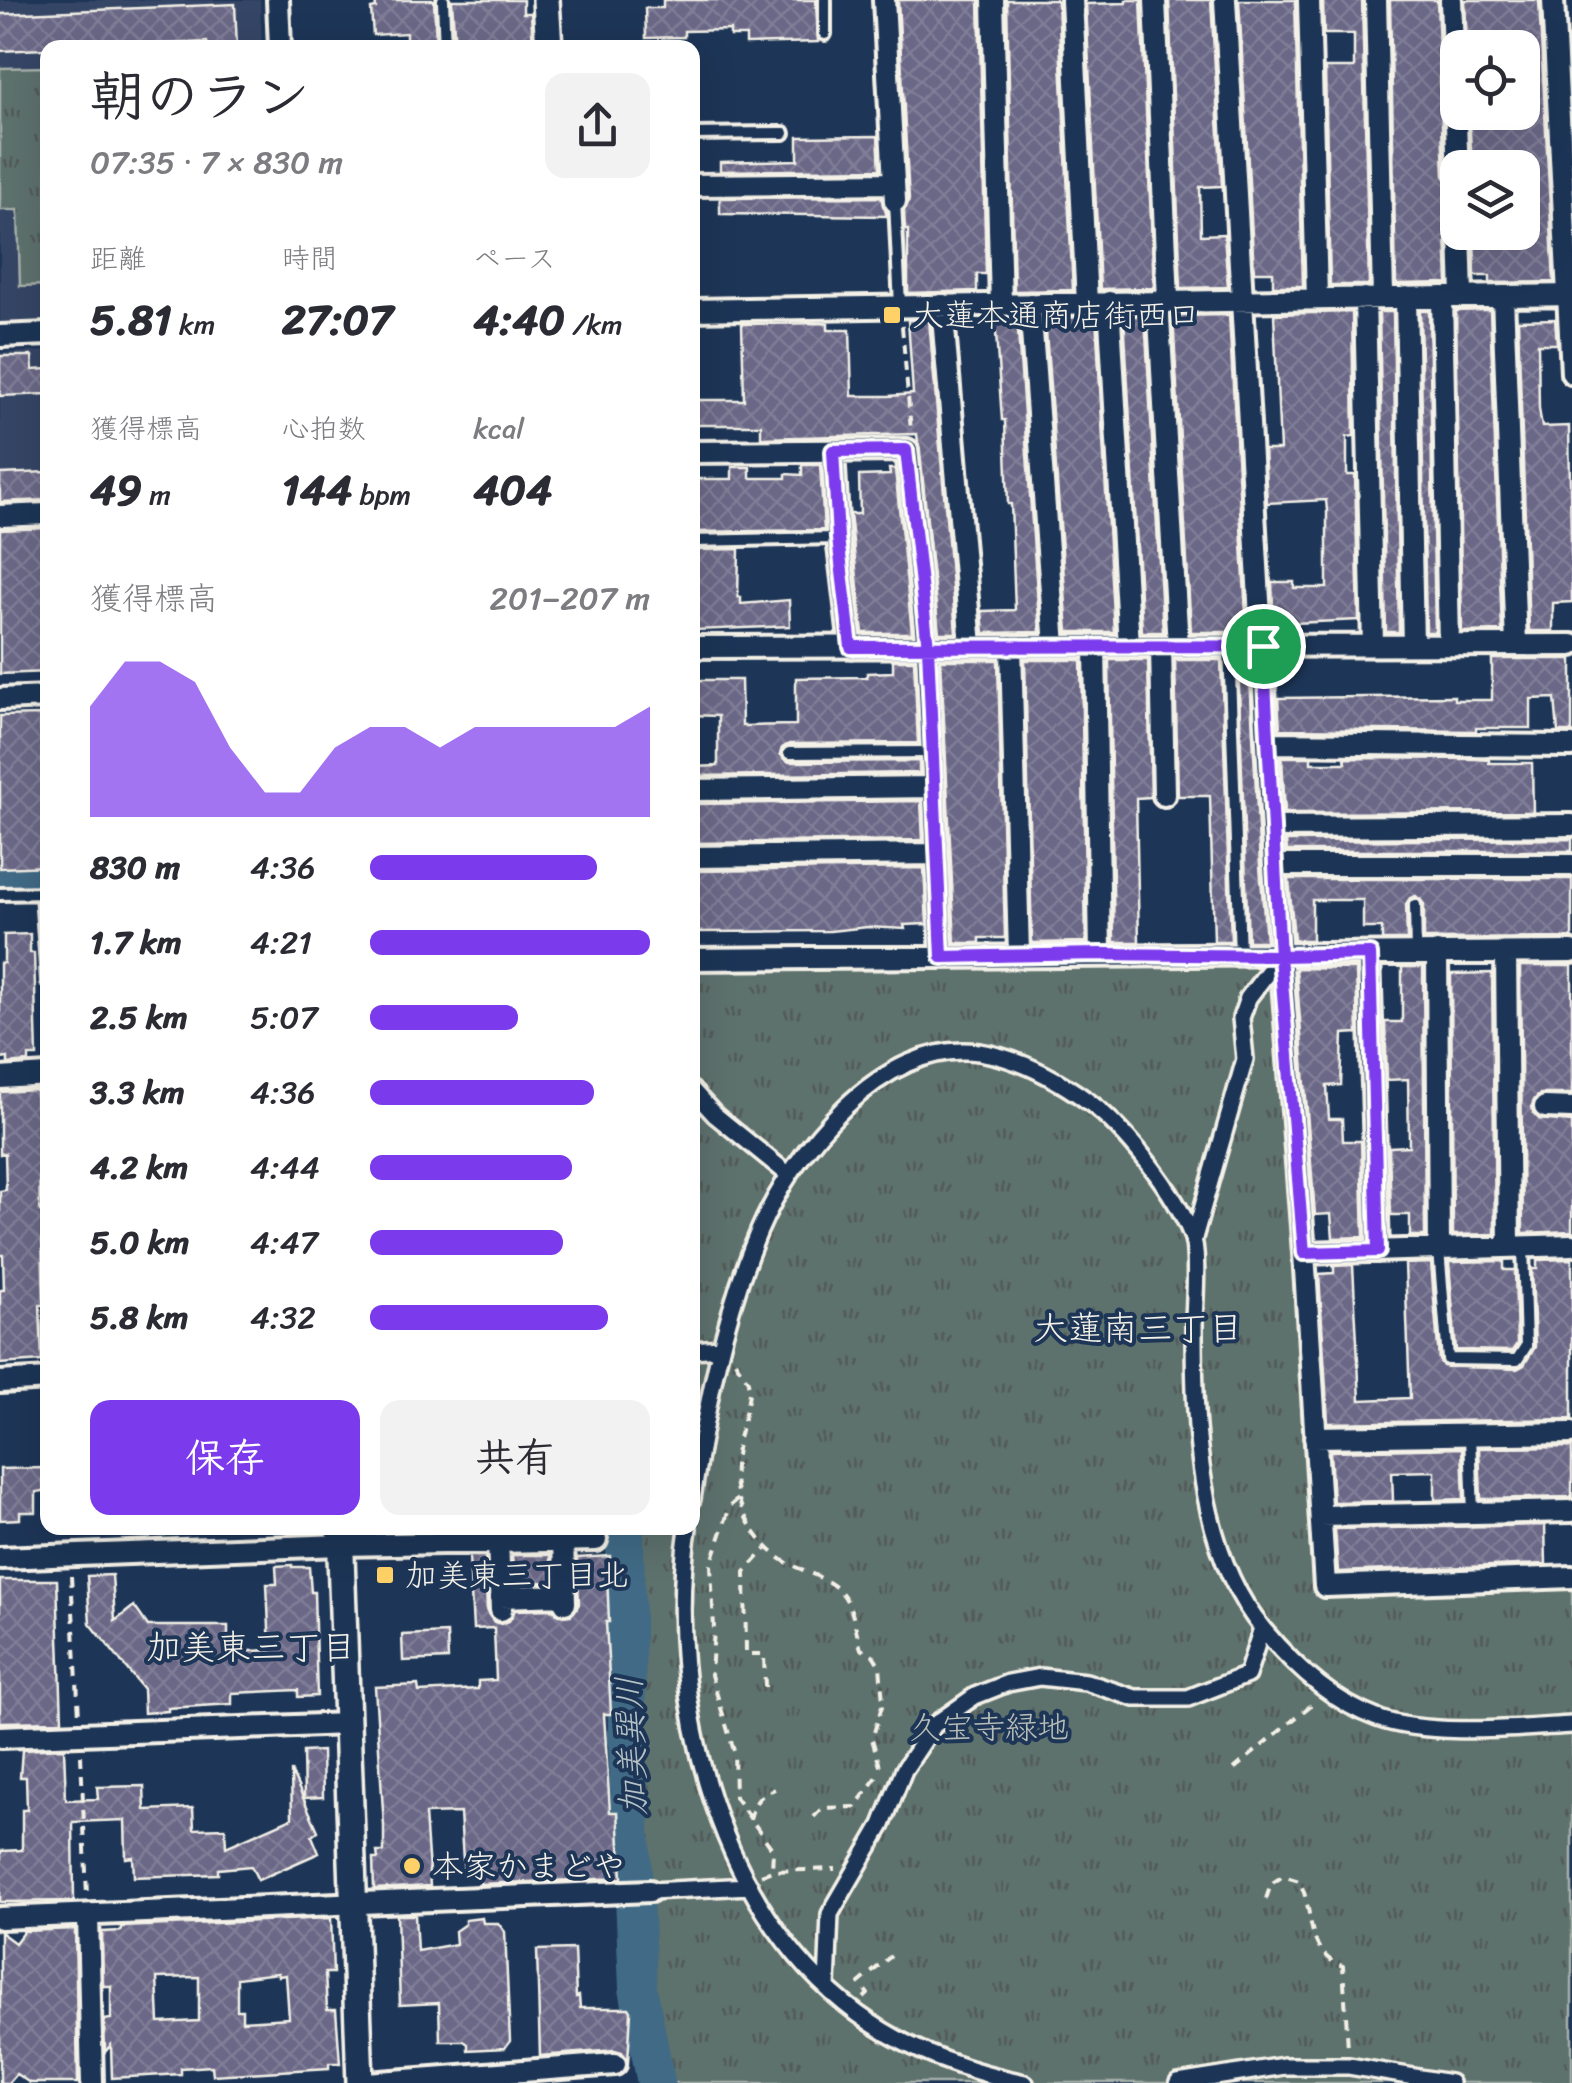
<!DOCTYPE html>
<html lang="ja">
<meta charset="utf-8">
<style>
:root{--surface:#fff;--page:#f2f2f3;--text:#2b2b33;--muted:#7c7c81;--accent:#7c3aed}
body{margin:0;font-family:Sriracha,"Klee One",sans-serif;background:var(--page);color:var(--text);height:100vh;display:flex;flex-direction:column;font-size:38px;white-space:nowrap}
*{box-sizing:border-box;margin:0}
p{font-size:32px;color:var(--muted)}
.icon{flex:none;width:55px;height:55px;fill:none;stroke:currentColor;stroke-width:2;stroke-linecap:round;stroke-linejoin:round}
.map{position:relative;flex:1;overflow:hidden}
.side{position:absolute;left:40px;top:40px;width:660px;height:1495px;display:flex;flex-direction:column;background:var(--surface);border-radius:20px;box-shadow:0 10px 40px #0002}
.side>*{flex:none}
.buttons{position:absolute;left:1440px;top:30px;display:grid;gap:20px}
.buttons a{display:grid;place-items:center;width:100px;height:100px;border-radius:20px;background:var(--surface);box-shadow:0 10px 40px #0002;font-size:50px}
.pin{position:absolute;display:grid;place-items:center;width:85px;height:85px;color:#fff;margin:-42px;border:5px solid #fff;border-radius:50%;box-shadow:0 2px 10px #0007}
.round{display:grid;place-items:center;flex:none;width:105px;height:105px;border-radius:20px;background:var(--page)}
.head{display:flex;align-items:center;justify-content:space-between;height:170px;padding:0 50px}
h1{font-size:55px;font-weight:700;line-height:75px}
.metrics{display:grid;grid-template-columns:repeat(3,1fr);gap:15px;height:170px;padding:10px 50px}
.metrics div{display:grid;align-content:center}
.metrics b{font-size:42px;font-weight:700}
.metrics small{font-size:28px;font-weight:400}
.metrics p{font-size:28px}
.chart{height:280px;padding:20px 50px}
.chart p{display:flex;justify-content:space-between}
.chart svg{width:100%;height:180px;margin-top:10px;fill:var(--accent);opacity:.7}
.cta{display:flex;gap:20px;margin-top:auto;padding:20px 50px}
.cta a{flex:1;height:115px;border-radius:20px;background:var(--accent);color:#fff;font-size:40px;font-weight:700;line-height:115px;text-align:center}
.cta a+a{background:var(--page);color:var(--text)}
ul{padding:0 50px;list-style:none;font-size:32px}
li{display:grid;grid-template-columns:160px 120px 1fr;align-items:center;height:75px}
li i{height:25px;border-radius:12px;background:var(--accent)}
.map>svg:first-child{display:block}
.built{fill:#344465}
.park{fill:url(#park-tufts);stroke:#a8b1aa;stroke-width:2.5}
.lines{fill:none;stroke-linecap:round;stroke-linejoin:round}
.river{stroke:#3f6a86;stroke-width:38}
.building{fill:url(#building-cross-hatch);stroke:#f4f1e8;stroke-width:2.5;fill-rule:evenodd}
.service-casing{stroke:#f4f1e8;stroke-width:18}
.pedestrian-casing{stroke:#f4f1e8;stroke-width:22}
.minor-casing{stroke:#f4f1e8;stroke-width:28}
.tertiary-casing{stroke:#f4f1e8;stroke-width:32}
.path{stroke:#f4f1e8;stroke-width:4;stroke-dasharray:10 8;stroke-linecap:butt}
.service{stroke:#1d3557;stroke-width:10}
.pedestrian{stroke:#1d3557;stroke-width:15}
.minor{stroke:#1d3557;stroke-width:20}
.tertiary{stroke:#1d3557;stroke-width:25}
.route-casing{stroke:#fff;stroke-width:20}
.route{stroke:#7c3aed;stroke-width:12}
.poi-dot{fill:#ffd166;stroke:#1d3557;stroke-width:4}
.labels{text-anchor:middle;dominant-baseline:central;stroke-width:8;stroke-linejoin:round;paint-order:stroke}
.poi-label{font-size:32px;fill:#f4f1e8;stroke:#1d3557;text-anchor:start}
.park-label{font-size:32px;fill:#b8beb7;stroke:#1d3557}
.neighbourhood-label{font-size:35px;fill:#f4f1e8;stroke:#1d3557}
.water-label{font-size:35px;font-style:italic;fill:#b5c2c6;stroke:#1d3557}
</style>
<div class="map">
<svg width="1572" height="2083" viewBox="0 0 1572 2083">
<defs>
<pattern id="park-tufts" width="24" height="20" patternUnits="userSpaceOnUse" patternTransform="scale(2.5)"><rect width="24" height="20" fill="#5d716d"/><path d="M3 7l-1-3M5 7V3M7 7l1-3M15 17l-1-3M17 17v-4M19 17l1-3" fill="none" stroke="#525a58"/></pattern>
<pattern id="building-cross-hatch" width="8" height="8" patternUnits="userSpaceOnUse" patternTransform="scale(2.5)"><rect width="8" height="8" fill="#6a6786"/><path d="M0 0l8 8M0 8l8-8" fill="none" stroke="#807d97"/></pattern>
</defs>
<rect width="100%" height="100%" fill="#1d3557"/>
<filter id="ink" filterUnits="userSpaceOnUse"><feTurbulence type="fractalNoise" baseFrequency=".01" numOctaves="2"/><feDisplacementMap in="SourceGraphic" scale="20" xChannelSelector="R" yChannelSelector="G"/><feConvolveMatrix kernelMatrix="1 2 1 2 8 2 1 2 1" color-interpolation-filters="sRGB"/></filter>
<g filter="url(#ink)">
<path class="built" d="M0,0H260L262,47L48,48L47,321L0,324Z
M47,351V505L0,507V353Z"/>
<path class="park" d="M47,67V285L20,286L18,210H0V68Z
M1266,964L1276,988L1317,1593L1572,1583V2083H663L646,1988L628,1528H692L693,970Z"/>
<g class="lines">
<path class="river" d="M0,883L48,880
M625,1528L627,1738L638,1988L656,2083"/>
</g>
<path class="building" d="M375,0H434L436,45H406V33L373,35L371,9L376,8Z
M452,0H523V13H531L533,48H455Z
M663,0H816L818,42L746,44V36H730V30L684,31V37L646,38L645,8H663Z
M898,0H979L986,274H977V291L908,293V230H905L904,211L909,200Z
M1007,0H1056L1058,4L1073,290L1014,291Z
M1126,0H1141L1154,288L1100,289L1086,4L1126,3Z
M1169,0H1211L1222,186L1200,187L1201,235L1224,234L1228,287L1181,288Z
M1239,0H1295L1303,286H1273V272H1254Z
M1323,0H1362L1369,285H1330L1325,68H1354V34H1324Z
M1390,0H1437L1444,175L1451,186V222L1446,232L1448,283L1396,284Z
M1465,0H1539L1554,282L1490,283V276H1475L1474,232H1522V168H1472L1469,115L1522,112V48L1467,45Z
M235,4L237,48H208L207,42L0,51V14Z
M878,136L880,169L720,171V162L798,160V137Z
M881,197L887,216L720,214V198Z
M1485,310H1490L1502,631L1462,632L1456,311Z
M1420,311H1429L1435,632H1426Z
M1352,312L1354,436L1347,437V475H1355L1359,620L1294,623V630L1274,631L1272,582H1294V588H1327V511L1326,500L1267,503L1264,450H1280L1274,314Z
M1379,312H1393L1399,632H1386Z
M1229,315L1247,632H1191L1173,316Z
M1124,316H1145L1163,632H1142Z
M1096,317L1114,632H1068L1045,318Z
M1017,318L1040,632L984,633L982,611L1015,610L1011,504H1008L1005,420H1002L995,319Z
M1555,319L1557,344H1538L1539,409L1542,427L1569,426L1572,602L1553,603V631H1529L1518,320Z
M908,320H929L956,633H939L917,434L761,438V425H692V400H744L742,324L828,323V330H850L852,396H889L913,394Z
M0,356H32L33,370L48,369V394L0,396Z
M802,465H820L824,530L692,532V479H732V467H750V478H786V474L802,475Z
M889,469H895L912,633H863L850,514H860L859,476L890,475Z
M48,472V500L0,502V474Z
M48,528V672L0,674V530Z
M739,549L738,597H741V604L789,600L790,626L695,630L696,550Z
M1249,659L1260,866L1266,941H1248L1238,660Z
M1492,659H1572V732H1558L1555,698L1531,699V728H1476V731L1280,729L1278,698L1454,696V700H1492Z
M893,660H914L918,743L789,744L782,748L780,754L789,762L919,761V773L692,776V767L718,766V716L692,715V680H741L742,726L796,725V678L867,677V673L893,672Z
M941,660H998L1005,938H980V943H955Z
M1025,660H1081L1086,942L1032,943Z
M1109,660H1148L1151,797L1136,798L1139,942H1114Z
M1175,660H1221L1231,941H1214L1210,796H1178Z
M40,715L48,866L0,868V716Z
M1282,757H1311V763H1346L1345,758L1476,759L1489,760V763H1532L1533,812L1285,813Z
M921,801L923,840L692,843V804Z
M1572,839V851H1287L1286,841Z
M924,868L927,924L904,925L905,929L868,927L830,931L695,932L692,871Z
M1289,879H1572V938L1424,939V904L1416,896L1410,898L1406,904L1407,940H1382V928H1363V900H1312V940H1294Z
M30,934V953H34L37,1056H29V1062L8,1064V1058L0,1059V963H4V935Z
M1520,966H1572V1094H1540L1531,1107L1539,1119L1572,1122V1231L1523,1233Z
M1402,967H1423L1425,1236H1410V1215H1391L1389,1147L1409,1146L1408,1079L1387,1080L1385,1022H1402Z
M1296,968L1356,969L1358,1033L1343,1034L1341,1085L1327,1086L1329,1119H1342L1343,1141H1361L1364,1237L1333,1238L1331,1214L1315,1215Z
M1492,973L1495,1234L1453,1235L1451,974Z
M36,1090L37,1109L42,1114L44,1158L39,1162L40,1211L44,1210L45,1237L42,1238L44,1305H40L42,1361L0,1364V1290H4L3,1255H0V1191L6,1190L5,1153L0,1154V1092Z
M1572,1259V1419L1328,1423L1319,1274L1334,1273V1266L1353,1265L1360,1400L1410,1398L1405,1264L1431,1263L1439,1360L1443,1366L1517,1369L1524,1365L1535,1347L1532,1269H1537V1260Z
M1504,1261V1270H1515L1517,1344L1512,1351L1456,1350L1449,1262Z
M1572,1447V1497L1481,1499L1479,1448Z
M1462,1448L1464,1499L1435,1500V1471L1392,1472L1393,1501L1333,1502L1330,1451Z
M43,1468L44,1491L36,1492V1512H20V1519L0,1520V1469Z
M1545,1525L1546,1564L1338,1572L1335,1529Z
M512,1555H550L551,1582L514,1583Z
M469,1556H485L487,1612L494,1622L501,1624L509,1621L515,1610L553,1609L559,1615H571L579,1604L577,1558L610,1556L611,1574H607L609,1622H606L611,1714H604L610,1812H618L622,1878L480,1884L479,1875L464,1876L460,1813L425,1814L430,1886L374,1889L373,1859H378L377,1852H384V1826L375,1687L418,1685L419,1692L478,1689V1681L496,1680L494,1628L473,1629Z
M292,1565V1567H309L311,1592H314L317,1696L298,1697V1690L232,1693V1704L168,1708V1711L144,1713L143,1689L90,1623L87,1576L112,1575L115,1621L134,1606L148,1626H228V1652L270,1650L267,1584H277L276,1566Z
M0,1580H57L62,1721L0,1722Z
M447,1633L448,1659L403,1661L402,1635Z
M64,1748L66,1800L98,1799L97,1787L144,1786L145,1810L193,1808L194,1829L225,1828L226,1847L292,1818L291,1771L318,1831L312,1836L319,1853L258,1880L251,1866L218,1869V1874L134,1877L133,1857L126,1858L125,1820L73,1822L74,1901L0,1902L1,1851L22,1850V1810H27L26,1777H20L22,1750Z
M322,1751L323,1797L304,1798L303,1752Z
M397,1915H415L417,1951L456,1944L455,1931L465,1924V1920L482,1918L483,1923H498L505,1932L510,2041L505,2048L468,2050V2044L464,2041H440L439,2003L400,2005Z
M331,1918L333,1973H325L327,2010H336L340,2063H329V2068L213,2075L212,2066L181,2068V2074L112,2078L111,2045L105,2052L104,2020L111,2019V1986H103L102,1932L121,1931V1927ZM278,1973V1976L286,1975L289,2018L242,2021V2010H237V1978ZM199,1977V2021L159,2023L157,1978Z
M75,1929L78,2083H30L16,2074L8,2083H0V1932L15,1943L24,1931Z
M574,1949L576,1997L579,1996L580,2008H629L631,2011L628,2062L622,2052L615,2050L540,2056L537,1950Z"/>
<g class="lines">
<defs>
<path id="service" d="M443,0L445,48
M825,0V34
M692,134L784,133
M895,201L900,306
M692,541L838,538
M1229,646L1240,954
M789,753L932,752
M42,893L48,982
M0,894L47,893
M1415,905L1416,953
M1439,1250L1448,1359L1517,1360L1526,1346L1523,1246
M1470,1436L1473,1513"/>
<path id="pedestrian" d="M692,1090L715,1115L789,1175
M1194,1238L1245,1059L1241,1018L1248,998L1280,956
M692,1350L720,1348
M692,1499C706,1409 723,1316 759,1231C793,1152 881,1039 979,1052C1019,1058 1056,1078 1089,1102C1126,1129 1176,1193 1192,1236C1199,1253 1194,1305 1194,1325C1194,1423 1197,1549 1263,1629C1293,1665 1333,1702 1377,1718C1428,1737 1518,1728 1572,1725
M688,1528C663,1700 719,1922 871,2023C917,2054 971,2072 1025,2083
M650,1891L750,1886
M827,1986L830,1914L882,1825L904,1770L934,1725L975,1696L1008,1683L1040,1677L1086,1682L1135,1698H1188L1247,1675L1262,1628
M1178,2083L1284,2066H1349L1450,2083"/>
<path id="minor" d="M278,0L280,48
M884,0L895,201
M993,0L1001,304
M1072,0L1087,303
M1155,0L1168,301
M1225,0L1274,865L1304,1253L1325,1586L1572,1577
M1309,0L1317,298
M1376,0L1383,297
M1451,0L1458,174
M1553,0L1572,373
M692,185L894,183
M1460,232L1462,296
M1503,296L1516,645
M1406,297L1413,645
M1442,297L1449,645
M1365,298L1373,645
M1158,301L1178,646
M1109,302L1129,646
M1030,304L1055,646
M942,305L971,646
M692,310L1572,295
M0,336L48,334
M833,451L838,538L851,647
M692,452L907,450L927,647L942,957
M0,516L48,514
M1011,646L1019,956
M1095,646L1100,954
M1161,646L1164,795
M692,647L1572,645
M0,699L48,697
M1267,743L1572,746
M692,790L934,787
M1272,827L1572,825
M692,857L937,854
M1274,865H1572
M1437,952L1439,1249
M1506,953L1509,1247
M1369,954L1378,1251
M692,959L1572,952
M0,1078L48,1075
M1545,1107L1572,1108
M1304,1253L1572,1245
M0,1382L48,1379
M1315,1437L1572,1433
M1321,1516L1572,1511
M563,1541L565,1603
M498,1542L501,1610
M0,1558L340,1545L596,1540
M501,1597L564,1595
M0,1737L347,1724
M88,1915L92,2083
M0,1918L650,1891
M367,2083L615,2064"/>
<path id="tertiary" d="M546,0L549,48
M340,1528L360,2083"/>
</defs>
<use href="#service" class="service-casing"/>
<use href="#pedestrian" class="pedestrian-casing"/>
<use href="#minor" class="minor-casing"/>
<use href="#tertiary" class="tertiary-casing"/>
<path class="path" d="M902,326L911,431
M735,1361L748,1381L749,1393C745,1421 733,1450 735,1478C737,1510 757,1545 786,1562C803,1572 825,1576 840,1591C854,1606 855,1630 861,1649L873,1655L880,1666L883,1703L872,1739L882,1773
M738,1499L730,1506L711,1565L714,1629L711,1675L734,1751L735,1797L773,1850L772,1871
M71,1576L79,1716
M765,1687L764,1654H746L745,1572L766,1549
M81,1755L87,1896
M1234,1769L1316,1701
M814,1817L822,1808L855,1807L881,1771
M750,1820C753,1803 759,1795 775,1789
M761,1875L772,1871L836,1869
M1266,1899L1271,1884L1283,1876L1299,1881C1316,1912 1303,1953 1343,1966L1348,2048
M864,1998L868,1994L859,1983L891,1956"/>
<use href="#service" class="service"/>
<use href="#pedestrian" class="pedestrian"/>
<use href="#minor" class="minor"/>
<use href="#tertiary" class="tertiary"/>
</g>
</g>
<g class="lines" filter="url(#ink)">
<defs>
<path id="route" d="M1263,646C1125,646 988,647 851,647L838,538L833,451L906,450L928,647L942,957L1100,954L1280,956L1304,1253L1378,1251L1370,954L1280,956L1263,646"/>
</defs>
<use href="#route" class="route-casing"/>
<use href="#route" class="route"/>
</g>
<g class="poi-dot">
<rect x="882" y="305" width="20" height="20" rx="5"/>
<rect x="375" y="1565" width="20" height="20" rx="5"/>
<circle cx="412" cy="1866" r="10"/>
</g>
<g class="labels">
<g class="poi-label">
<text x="912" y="315">大蓮本通商店街西口</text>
<text x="405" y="1575">加美東三丁目北</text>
<text x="432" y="1866">本家かまどや</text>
</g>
<g class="park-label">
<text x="989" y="1727">久宝寺緑地</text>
</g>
<g class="neighbourhood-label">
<text x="1138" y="1328">大蓮南三丁目</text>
<text x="251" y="1647">加美東三丁目</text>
</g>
<g class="water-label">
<text transform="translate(631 1746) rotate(-92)">加美巽川</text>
</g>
</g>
</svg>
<div class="buttons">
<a><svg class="icon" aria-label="locate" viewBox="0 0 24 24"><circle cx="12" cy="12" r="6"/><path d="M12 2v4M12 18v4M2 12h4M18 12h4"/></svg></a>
<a><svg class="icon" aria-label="layers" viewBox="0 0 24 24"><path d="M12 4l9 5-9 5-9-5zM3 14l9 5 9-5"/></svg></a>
</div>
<div class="pin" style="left:1263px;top:646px;background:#1e9e55"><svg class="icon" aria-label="arrive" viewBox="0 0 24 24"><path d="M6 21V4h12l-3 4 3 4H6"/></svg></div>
<section class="side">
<div class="head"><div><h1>朝のラン</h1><p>07:35 · 7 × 830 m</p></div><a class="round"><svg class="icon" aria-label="share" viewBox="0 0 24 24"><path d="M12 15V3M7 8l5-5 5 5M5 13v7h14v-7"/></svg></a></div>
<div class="metrics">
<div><p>距離</p><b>5.81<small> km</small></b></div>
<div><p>時間</p><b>27:07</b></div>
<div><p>ペース</p><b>4:40<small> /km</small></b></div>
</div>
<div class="metrics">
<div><p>獲得標高</p><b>49<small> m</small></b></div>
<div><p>心拍数</p><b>144<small> bpm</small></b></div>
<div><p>kcal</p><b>404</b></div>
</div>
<div class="chart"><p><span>獲得標高</span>201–207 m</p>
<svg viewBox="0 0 160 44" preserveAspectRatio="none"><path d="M0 44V17L10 6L20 6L30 11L40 27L50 38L60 38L70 27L80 22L90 22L100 27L110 22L120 22L130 22L140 22L150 22L160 17V44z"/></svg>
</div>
<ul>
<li><b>830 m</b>4:36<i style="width:81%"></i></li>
<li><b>1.7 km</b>4:21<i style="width:100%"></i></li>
<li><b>2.5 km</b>5:07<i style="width:53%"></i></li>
<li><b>3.3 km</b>4:36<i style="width:80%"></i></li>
<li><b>4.2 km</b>4:44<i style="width:72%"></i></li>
<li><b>5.0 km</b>4:47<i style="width:69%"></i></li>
<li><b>5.8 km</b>4:32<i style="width:85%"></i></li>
</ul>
<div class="cta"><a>保存</a><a>共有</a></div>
</section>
</div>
